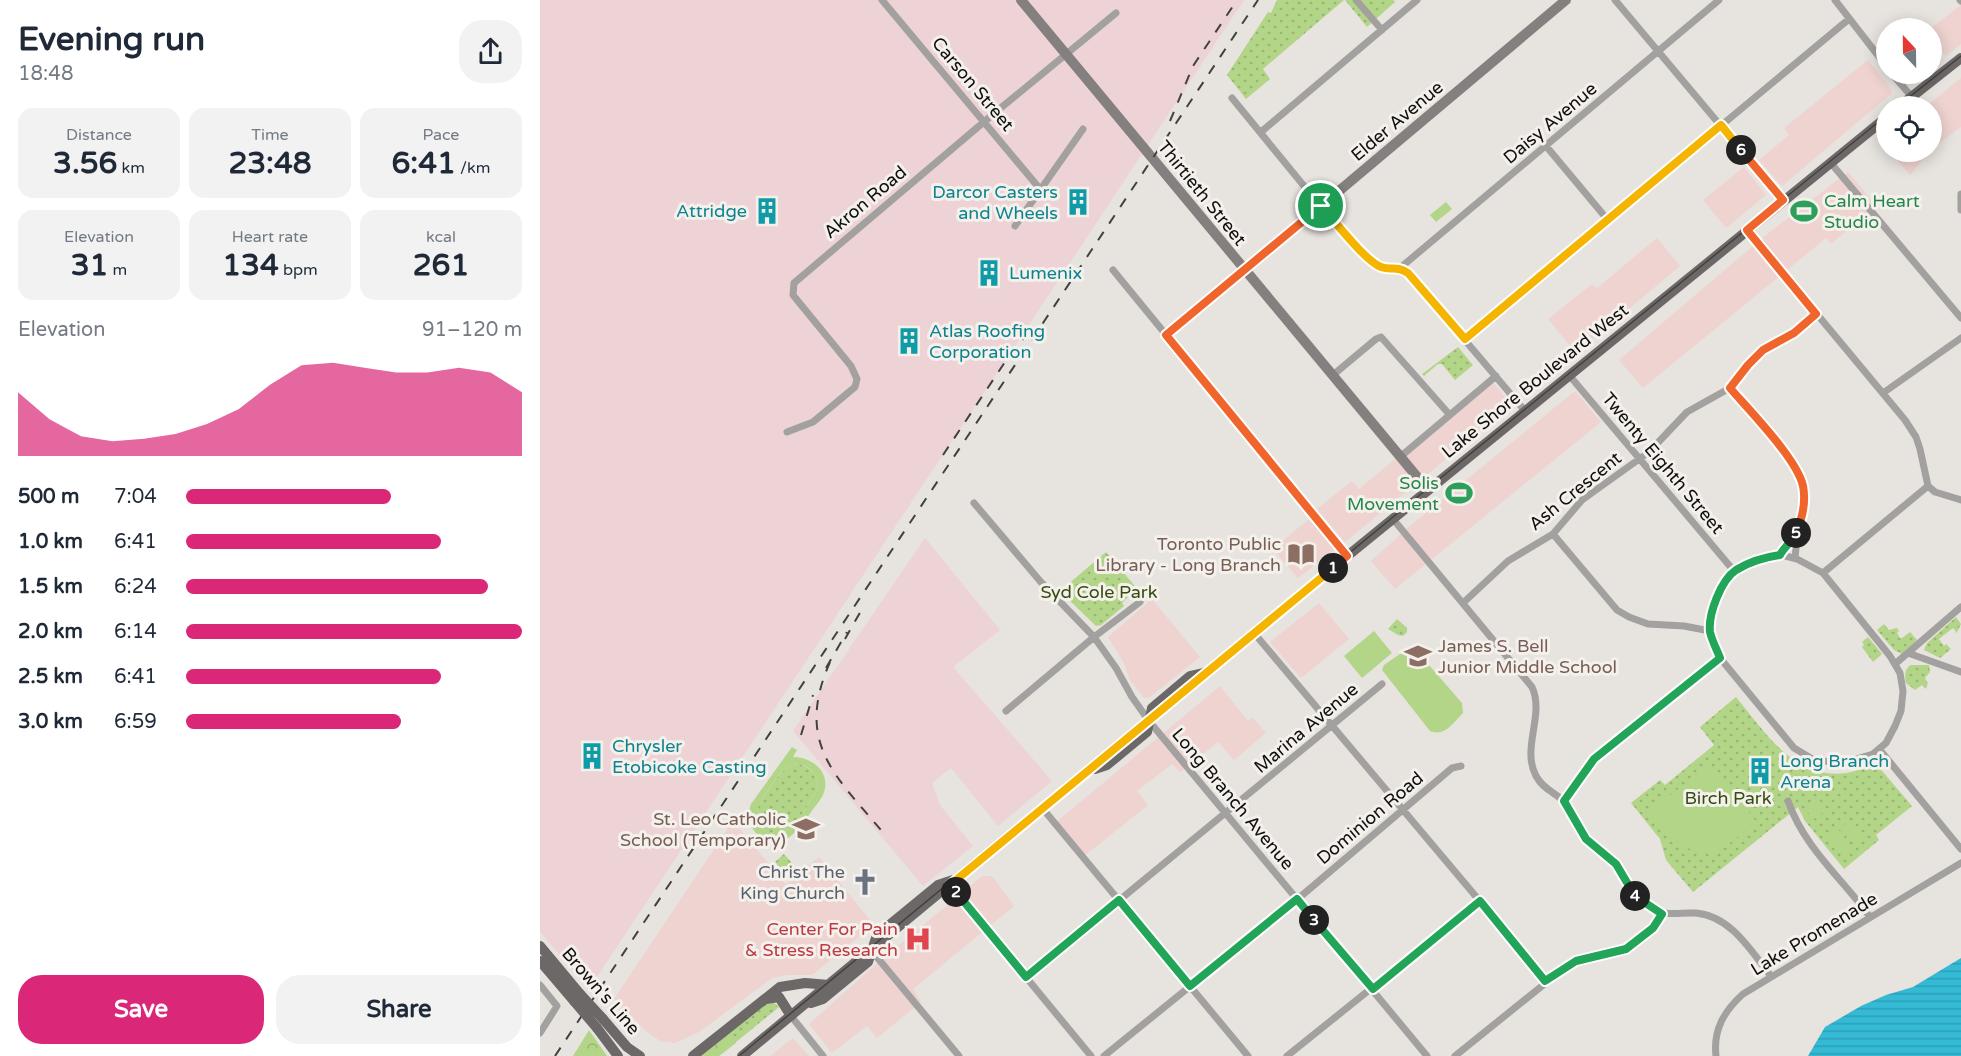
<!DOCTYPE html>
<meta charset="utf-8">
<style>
:root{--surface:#fff;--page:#f2f2f3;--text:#1f2937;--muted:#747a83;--accent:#db2777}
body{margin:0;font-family:"Varela Round",sans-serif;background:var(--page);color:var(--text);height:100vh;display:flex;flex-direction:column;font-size:22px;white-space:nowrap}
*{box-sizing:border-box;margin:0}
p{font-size:20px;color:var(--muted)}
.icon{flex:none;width:33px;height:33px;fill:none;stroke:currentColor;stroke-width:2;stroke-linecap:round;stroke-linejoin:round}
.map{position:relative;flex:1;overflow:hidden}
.side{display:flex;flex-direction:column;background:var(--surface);width:540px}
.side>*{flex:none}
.needle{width:39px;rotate:338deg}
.fabs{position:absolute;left:1336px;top:18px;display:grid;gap:12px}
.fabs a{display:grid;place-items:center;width:66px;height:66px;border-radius:50%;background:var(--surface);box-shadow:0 3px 15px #0003;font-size:30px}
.pin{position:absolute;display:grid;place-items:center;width:51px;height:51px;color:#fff;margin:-26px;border:3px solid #fff;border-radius:50%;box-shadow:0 2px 6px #0007}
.km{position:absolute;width:30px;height:30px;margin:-15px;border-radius:50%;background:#222;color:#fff;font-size:16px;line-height:30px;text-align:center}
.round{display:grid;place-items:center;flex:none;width:63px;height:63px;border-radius:24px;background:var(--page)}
.summary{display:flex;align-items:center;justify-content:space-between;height:102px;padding:0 18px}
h1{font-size:33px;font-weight:700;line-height:45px}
.metrics{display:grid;grid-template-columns:repeat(3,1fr);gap:9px;height:102px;padding:6px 18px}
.metrics div{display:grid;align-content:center;border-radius:15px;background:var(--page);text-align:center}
.metrics b{font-size:30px;font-weight:700}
.metrics small{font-size:16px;font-weight:400}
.metrics p{font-size:16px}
.chart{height:168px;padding:12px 18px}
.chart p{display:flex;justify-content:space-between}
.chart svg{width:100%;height:108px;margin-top:6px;fill:var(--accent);opacity:.7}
.button{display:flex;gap:12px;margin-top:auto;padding:12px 18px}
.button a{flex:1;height:69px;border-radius:24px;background:var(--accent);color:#fff;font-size:24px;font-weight:700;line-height:69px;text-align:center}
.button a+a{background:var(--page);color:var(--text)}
ul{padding:0 18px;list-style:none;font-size:20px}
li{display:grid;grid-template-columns:96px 72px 1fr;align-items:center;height:45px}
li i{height:15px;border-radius:8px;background:var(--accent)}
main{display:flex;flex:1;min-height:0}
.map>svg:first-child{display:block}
.commercial{fill:#eed3d0}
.industrial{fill:#edd3d5}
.green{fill:url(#green-dots)}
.forest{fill:url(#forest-crowns)}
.pitch{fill:#b2d587;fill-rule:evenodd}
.water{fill:url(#water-rules)}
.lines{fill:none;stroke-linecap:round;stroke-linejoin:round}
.street{stroke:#a3a0a0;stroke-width:7}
.secondary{stroke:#83807f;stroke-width:10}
.primary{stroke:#6d6868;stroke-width:10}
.tram{stroke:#43413e;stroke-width:1.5}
.rail{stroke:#43413e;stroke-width:2;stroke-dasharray:10 10;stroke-linecap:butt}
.primary-bridge{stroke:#6d6868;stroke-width:10}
.split-1-casing{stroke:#fff;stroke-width:12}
.split-2-casing{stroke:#fff;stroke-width:12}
.split-3-casing{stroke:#fff;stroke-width:12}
.split-4-casing{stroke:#fff;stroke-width:12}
.split-5-casing{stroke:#fff;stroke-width:12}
.split-6-casing{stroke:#fff;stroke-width:12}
.split-7-casing{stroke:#fff;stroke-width:12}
.split-1{stroke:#f0652b;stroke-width:8}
.split-2{stroke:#f5b400;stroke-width:8}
.split-3{stroke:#22a559;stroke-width:8}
.split-4{stroke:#22a559;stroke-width:8}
.split-5{stroke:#22a559;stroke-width:8}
.split-6{stroke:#f0652b;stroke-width:8}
.split-7{stroke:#f5b400;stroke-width:8}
.labels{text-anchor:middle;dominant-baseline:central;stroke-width:6;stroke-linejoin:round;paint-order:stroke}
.street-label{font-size:18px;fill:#100f0d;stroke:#f4f1ec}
.culture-label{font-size:18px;fill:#0d838f;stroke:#f4f1ec;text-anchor:start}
.leisure-label{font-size:18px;fill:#27864d;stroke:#f4f1ec;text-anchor:start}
.education-label{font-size:18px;fill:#785e54;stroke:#f4f1ec;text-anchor:end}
.park-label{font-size:18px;fill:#354c11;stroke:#f4f1ec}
.worship-label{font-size:18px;fill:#5b616d;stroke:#f4f1ec;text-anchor:end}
.health-label{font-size:18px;fill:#be3a42;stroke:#f4f1ec;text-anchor:end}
</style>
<main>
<section class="side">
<div class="summary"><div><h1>Evening run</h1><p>18:48</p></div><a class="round"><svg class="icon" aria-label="share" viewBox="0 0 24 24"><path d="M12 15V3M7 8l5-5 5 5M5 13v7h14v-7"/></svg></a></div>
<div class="metrics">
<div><p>Distance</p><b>3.56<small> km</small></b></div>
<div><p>Time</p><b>23:48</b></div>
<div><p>Pace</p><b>6:41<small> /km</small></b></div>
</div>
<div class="metrics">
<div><p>Elevation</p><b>31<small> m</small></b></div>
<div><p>Heart rate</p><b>134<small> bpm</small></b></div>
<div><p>kcal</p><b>261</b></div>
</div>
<div class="chart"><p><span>Elevation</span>91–120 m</p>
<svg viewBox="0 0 160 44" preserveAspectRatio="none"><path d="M0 44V18L10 29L20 36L30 38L40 37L50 35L60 31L70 25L80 15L90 7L100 6L110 8L120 10L130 10L140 8L150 10L160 18V44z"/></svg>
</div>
<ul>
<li><b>500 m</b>7:04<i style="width:61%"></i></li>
<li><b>1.0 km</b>6:41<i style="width:76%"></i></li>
<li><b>1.5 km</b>6:24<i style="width:90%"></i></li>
<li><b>2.0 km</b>6:14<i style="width:100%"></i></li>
<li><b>2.5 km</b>6:41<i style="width:76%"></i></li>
<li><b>3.0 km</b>6:59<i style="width:64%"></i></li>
</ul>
<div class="button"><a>Save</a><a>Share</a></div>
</section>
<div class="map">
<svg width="1421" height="1056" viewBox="0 0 1421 1056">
<defs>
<pattern id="green-dots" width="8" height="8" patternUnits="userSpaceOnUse" patternTransform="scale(1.5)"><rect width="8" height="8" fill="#b2d587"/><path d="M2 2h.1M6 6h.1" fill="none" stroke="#98b673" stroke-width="1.8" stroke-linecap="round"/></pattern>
<pattern id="forest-crowns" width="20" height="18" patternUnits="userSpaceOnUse" patternTransform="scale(1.5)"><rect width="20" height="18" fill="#b2d587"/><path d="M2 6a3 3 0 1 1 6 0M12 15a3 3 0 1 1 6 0" fill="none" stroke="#98b673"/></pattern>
<pattern id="water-rules" width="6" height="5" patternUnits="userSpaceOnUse" patternTransform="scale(1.5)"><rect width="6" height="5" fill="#34bad5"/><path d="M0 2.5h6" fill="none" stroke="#2d9fb6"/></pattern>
</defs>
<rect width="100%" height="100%" fill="#e7e3df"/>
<path class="commercial" d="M1421,5V44L1406,56L1392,39L1391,28Z
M1328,60L1351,89L1352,93L1242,186L1219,160L1249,135L1244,128Z
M1421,78V127L1392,149V106H1387Z
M1350,152H1389L1370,175Z
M1204,167L1226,195L1186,228L1163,200Z
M1308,172L1336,206L1291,244L1286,238L1103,388L1079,360L1226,235Z
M1117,238L1140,266L1036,353L1008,319L1052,284L1057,288Z
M949,378L972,405L805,542L777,509L812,481L819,489L900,422Z
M1035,391L1061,422L855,589L831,561L871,525Z
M769,519L794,550L758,578L733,549Z
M612,599L660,657L610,697L604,698L590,680L584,663L568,637Z
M779,603L809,639L761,678L730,642Z
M680,686L708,721L712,717L726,733L694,760L678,742L640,772L632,764L597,791L608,805L543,857L515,823Z
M193,821L246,884L279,857L334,925L272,975H247L232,978L159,1032L135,1043L120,1041L106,1031L74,999Z
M442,876H452L474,906L373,989L381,1002L337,1038L327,1026L292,1053L269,1024L333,967Z
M253,1038L269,1056H231L240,1048Z"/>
<path class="industrial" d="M0,0H704L49,989L0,932Z
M385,538L460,630L413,667L512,781L458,826L411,768L392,783L400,805L433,846L383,886L253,731Z"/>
<path class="green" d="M737,0H804L723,69L730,79L706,99L687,75L728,12L731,13Z
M805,0H853L855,2L827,27Z
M918,347L933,365L915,380L902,364H898L884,376L882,374Z
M566,552L594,585L595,590L582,603L584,606L561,625L556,626L520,591Z
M1416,617L1421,624L1416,634V632L1413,628L1399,639L1404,646L1406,644L1411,649L1400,658L1384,650L1387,643Z
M857,619L867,628V632L863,636L858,635L848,629Z
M1344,624L1349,630L1357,628L1359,631L1357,633L1360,638H1362L1370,632L1377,640L1362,654L1354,650L1337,630Z
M1328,637L1342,654L1333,662L1322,647L1324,645L1322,642Z
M1371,665H1389L1390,672L1385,678L1388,683L1386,689L1382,685L1375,690L1366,683C1365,676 1364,669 1371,665Z
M1196,697C1225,732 1254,780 1306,773C1317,772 1327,765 1337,765L1372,806L1336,835L1339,840L1304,869L1265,821L1258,807L1153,892L1126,860L1120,839L1091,803L1120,780L1125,785L1174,745L1160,727Z
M260,764C273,768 281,779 276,792C265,809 252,840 228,833C218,827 215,818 218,807C228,792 240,764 260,764Z
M244,854L257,869L248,877L235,862Z
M233,1002L239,1007L179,1056L166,1052L226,1003Z"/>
<path class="forest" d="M49,1030L67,1056H33Z
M189,1033L196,1043L179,1056H161Z"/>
<path class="pitch" d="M906,202L912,209L896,222L890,215Z
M834,631L852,653L822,678L804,656Z
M870,647L875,649L922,703L923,713C913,723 905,737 890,731L842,670L844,665Z
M252,747L257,750L253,757C269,757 288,768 285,788C284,797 276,805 271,812C259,829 239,858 217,834C208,825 207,815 211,804ZM261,764C273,768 281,779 276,792C265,809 252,840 228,833C218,827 215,818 218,807C228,792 240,763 261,764Z
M1165,768L1175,769L1216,821C1204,831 1189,847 1174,851C1147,857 1121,833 1107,813Z
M1280,801L1286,810L1273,820L1267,811Z
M1310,820L1325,839L1316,846L1301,827Z
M1298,829L1313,848L1305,855L1290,836Z"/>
<path class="water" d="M1421,958V1056H1268L1285,1027L1321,1006L1346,995L1373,987Z"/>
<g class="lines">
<path class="street" d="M342,0L500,189
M816,0L842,30
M1075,0L1243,200
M1295,0L1347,67
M1420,0L1421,1
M1352,74L1372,97
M692,98L773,197L829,258L841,267L860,268L868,273L985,411
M721,132L877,0
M1006,146L1067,219
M1290,162L1421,318
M1421,194V210
M475,226L543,129
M1207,230L1365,420L1376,437L1380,449L1388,486L1395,492L1421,500
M860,268L1179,0
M573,270L807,556
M626,335L705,270
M925,339L1309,19
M793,375L836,339L841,337L909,414
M1029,375L1194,571
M1190,388C1211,412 1254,454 1262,484C1266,498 1262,516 1258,529C1254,540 1245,545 1241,555
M1343,393L1421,338
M247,432L273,422L315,387L317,379L311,366L253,295L254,283L445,121L576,13
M860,457L956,376
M434,503L500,581L554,637L576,668L592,697L609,721L887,1056
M853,519L992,687C1005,715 981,748 996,776C1004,791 1018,793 1026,804C1035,816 1039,833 1049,843C1057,851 1068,854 1075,862C1090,881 1087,894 1111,908C1125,917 1140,912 1156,913C1191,916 1211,951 1231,976
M1013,534L1077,610L1089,617L1108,624L1144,626L1170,631
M1253,541L1256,548L1255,558
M1242,555L1257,559L1283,573L1350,656L1360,673L1363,691L1361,711L1355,726L1346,743L1333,754L1306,762H1292L1274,760L1254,748L1180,658L1170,631L1175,600L1194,571L1224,559Z
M1283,573L1388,486
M923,603L968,561L1013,534L1042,500L1109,452L1147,412L1190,388L1217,355L1229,346L1254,333L1276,314
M714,633L965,931L1005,981
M1368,653L1421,672
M1355,664L1421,607
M466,711L554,637L600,602
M1340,750L1421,849
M1024,801L1054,759L1180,658
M1248,801C1265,849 1301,877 1330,917
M503,809L708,1056
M410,885L551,1056
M331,950L419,1056
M486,977L842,684
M0,985L17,1006L0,1033
M251,1016L283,1056
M564,1056L753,903L912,768L921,766
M747,1056L940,901
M915,1056L1023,969C1041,957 1061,958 1081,951C1097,946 1115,928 1122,914
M1176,1056C1173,1030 1184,1011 1203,994L1421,863"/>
<path class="secondary" d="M481,0L888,490
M705,270L1026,0"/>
<path class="primary" d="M1360,106L1421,58
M555,769L567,765L607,732L612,708L650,676L663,673
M0,946L40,994
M0,961L34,1001
M226,999L239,997L251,1016
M271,1003L283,999L328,962L337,935L398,885L413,880
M63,1019L87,1047L100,1056
M57,1028L78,1056
M153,1056L240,987L265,983L289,985
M202,1056L763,592L1347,117"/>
<path class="tram" d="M1358,106L1421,56
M199,1056L887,489L1347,115"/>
<path class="rail" d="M630,121L653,66L697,0
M403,455L467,359L491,329
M305,639L322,609
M290,662C254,744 296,776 346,836
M286,668L307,632
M261,735L273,695
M15,1056L718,0"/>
<path class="primary-bridge" d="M40,994L63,1019
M34,1001L57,1028"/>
</g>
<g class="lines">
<defs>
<path id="split-1" d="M781,206L626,335L807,556L793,568"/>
<path id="split-2" d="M416,892L410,885L793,568"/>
<path id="split-3" d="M416,892L486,977L579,900L650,986L757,899L774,920"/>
<path id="split-4" d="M774,920L833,989L940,901L1005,981L1036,961L1086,949L1113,928L1122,914L1095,896"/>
<path id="split-5" d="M1095,896L1076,864L1046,839L1024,801L1054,759L1180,658C1177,650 1172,641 1170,632C1168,614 1181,580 1196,570C1209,562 1226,557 1240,555C1245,546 1252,542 1256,533"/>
<path id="split-6" d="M1201,150L1243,200L1207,230L1276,314L1254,333L1223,350L1208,365L1190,388C1210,411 1257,459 1263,486C1266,501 1262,519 1256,533"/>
<path id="split-7" d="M781,206C794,220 825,261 841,267C851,271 856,265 868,273L925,339L1181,125L1201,150"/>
</defs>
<use href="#split-1" class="split-1-casing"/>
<use href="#split-2" class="split-2-casing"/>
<use href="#split-3" class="split-3-casing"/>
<use href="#split-4" class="split-4-casing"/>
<use href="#split-5" class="split-5-casing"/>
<use href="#split-6" class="split-6-casing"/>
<use href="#split-7" class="split-7-casing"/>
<use href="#split-1" class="split-1"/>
<use href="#split-2" class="split-2"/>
<use href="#split-3" class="split-3"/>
<use href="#split-4" class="split-4"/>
<use href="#split-5" class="split-5"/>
<use href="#split-6" class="split-6"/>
<use href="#split-7" class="split-7"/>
</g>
<defs>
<symbol id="building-bare" viewBox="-9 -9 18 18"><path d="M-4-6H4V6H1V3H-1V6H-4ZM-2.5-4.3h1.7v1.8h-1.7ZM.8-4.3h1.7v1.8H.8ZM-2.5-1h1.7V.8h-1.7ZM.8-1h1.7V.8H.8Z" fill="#0f9aa8" stroke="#f4f1ec" stroke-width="2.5" paint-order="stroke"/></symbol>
<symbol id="stadium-bare" viewBox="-9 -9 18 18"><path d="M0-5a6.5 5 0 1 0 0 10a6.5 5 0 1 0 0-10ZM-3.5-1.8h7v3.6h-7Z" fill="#2e9e5b" stroke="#f4f1ec" stroke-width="2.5" paint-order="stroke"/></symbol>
<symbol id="library-bare" viewBox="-9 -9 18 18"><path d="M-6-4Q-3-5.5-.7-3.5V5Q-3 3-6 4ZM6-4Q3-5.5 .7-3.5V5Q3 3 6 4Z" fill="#8d6e63" stroke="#f4f1ec" stroke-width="2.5" paint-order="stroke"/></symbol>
<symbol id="school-bare" viewBox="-9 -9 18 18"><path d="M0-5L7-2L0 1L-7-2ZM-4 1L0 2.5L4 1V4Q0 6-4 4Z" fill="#8d6e63" stroke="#f4f1ec" stroke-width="2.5" paint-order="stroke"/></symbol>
<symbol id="church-bare" viewBox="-9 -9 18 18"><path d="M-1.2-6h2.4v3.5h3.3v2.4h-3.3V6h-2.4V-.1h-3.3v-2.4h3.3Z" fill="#6b7280" stroke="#f4f1ec" stroke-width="2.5" paint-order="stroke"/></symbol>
<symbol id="hospital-bare" viewBox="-9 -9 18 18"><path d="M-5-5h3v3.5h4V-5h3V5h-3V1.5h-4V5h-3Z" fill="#e0444e" stroke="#f4f1ec" stroke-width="2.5" paint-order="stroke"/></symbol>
</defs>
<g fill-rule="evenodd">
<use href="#building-bare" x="519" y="183" width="38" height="38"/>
<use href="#building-bare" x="208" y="192" width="38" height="38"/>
<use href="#stadium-bare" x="1245" y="192" width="38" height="38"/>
<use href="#building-bare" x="430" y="254" width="38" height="38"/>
<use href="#building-bare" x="350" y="322" width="38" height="38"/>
<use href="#stadium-bare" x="900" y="474" width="38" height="38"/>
<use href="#library-bare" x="742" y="535" width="38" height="38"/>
<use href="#school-bare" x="859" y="637" width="38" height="38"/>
<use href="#building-bare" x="33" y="737" width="38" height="38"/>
<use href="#building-bare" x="1201" y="752" width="38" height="38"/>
<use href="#school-bare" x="247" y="810" width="38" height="38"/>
<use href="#church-bare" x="306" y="863" width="38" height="38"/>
<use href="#hospital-bare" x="359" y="920" width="38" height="38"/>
</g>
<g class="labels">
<g class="street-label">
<text transform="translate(433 84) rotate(50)">Carson Street</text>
<text transform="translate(857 121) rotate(-40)">Elder Avenue</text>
<text transform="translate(1010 123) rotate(-40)">Daisy Avenue</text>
<text transform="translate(662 193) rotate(51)">Thirtieth Street</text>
<text transform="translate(325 202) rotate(-40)">Akron Road</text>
<text transform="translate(995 381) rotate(-39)">Lake Shore Boulevard West</text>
<text transform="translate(1123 463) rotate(50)">Twenty Eighth Street</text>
<text transform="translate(1035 491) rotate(-39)">Ash Crescent</text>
<text transform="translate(766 728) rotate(-40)">Marina Avenue</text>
<text transform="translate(693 799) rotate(50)">Long Branch Avenue</text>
<text transform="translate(830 818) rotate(-40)">Dominion Road</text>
<text transform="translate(1274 934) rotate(-31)">Lake Promenade</text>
<text transform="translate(61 991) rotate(49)">Brown's Line</text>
</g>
<g class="culture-label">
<text x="518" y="192" text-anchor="end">Darcor Casters<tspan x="518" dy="21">and Wheels</tspan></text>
<text x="207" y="211" text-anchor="end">Attridge</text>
<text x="469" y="273">Lumenix</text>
<text x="389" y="331">Atlas Roofing<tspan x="389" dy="21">Corporation</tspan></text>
<text x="72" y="746">Chrysler<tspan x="72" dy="21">Etobicoke Casting</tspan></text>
<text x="1240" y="761">Long Branch<tspan x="1240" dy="21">Arena</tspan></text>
</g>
<g class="leisure-label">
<text x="1284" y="201">Calm Heart<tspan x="1284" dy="21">Studio</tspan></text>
<text x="899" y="483" text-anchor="end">Solis<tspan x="899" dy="21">Movement</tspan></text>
</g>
<g class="education-label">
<text x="741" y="544">Toronto Public<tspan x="741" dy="21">Library - Long Branch</tspan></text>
<text x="898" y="646" text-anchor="start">James S. Bell<tspan x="898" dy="21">Junior Middle School</tspan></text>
<text x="246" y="819">St. Leo Catholic<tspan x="246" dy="21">School (Temporary)</tspan></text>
</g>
<g class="park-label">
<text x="559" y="592">Syd Cole Park</text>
<text x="1188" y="798">Birch Park</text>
</g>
<g class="worship-label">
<text x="305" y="872">Christ The<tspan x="305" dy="21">King Church</tspan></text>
</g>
<g class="health-label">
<text x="358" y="929">Center For Pain<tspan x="358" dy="21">&amp; Stress Research</tspan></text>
</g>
</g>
</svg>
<div class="fabs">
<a><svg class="needle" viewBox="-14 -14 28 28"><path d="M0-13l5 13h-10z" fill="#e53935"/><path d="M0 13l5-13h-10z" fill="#747a83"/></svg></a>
<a><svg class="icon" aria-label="locate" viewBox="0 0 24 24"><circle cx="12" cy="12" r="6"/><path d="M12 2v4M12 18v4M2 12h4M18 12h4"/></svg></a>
</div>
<div class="pin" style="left:781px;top:206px;background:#1e9e55"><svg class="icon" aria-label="arrive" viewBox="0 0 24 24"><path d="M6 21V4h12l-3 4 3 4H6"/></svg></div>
<b class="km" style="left:793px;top:568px">1</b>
<b class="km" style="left:416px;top:892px">2</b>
<b class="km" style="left:774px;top:920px">3</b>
<b class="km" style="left:1095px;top:896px">4</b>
<b class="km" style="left:1256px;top:533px">5</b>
<b class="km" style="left:1201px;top:150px">6</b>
</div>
</main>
